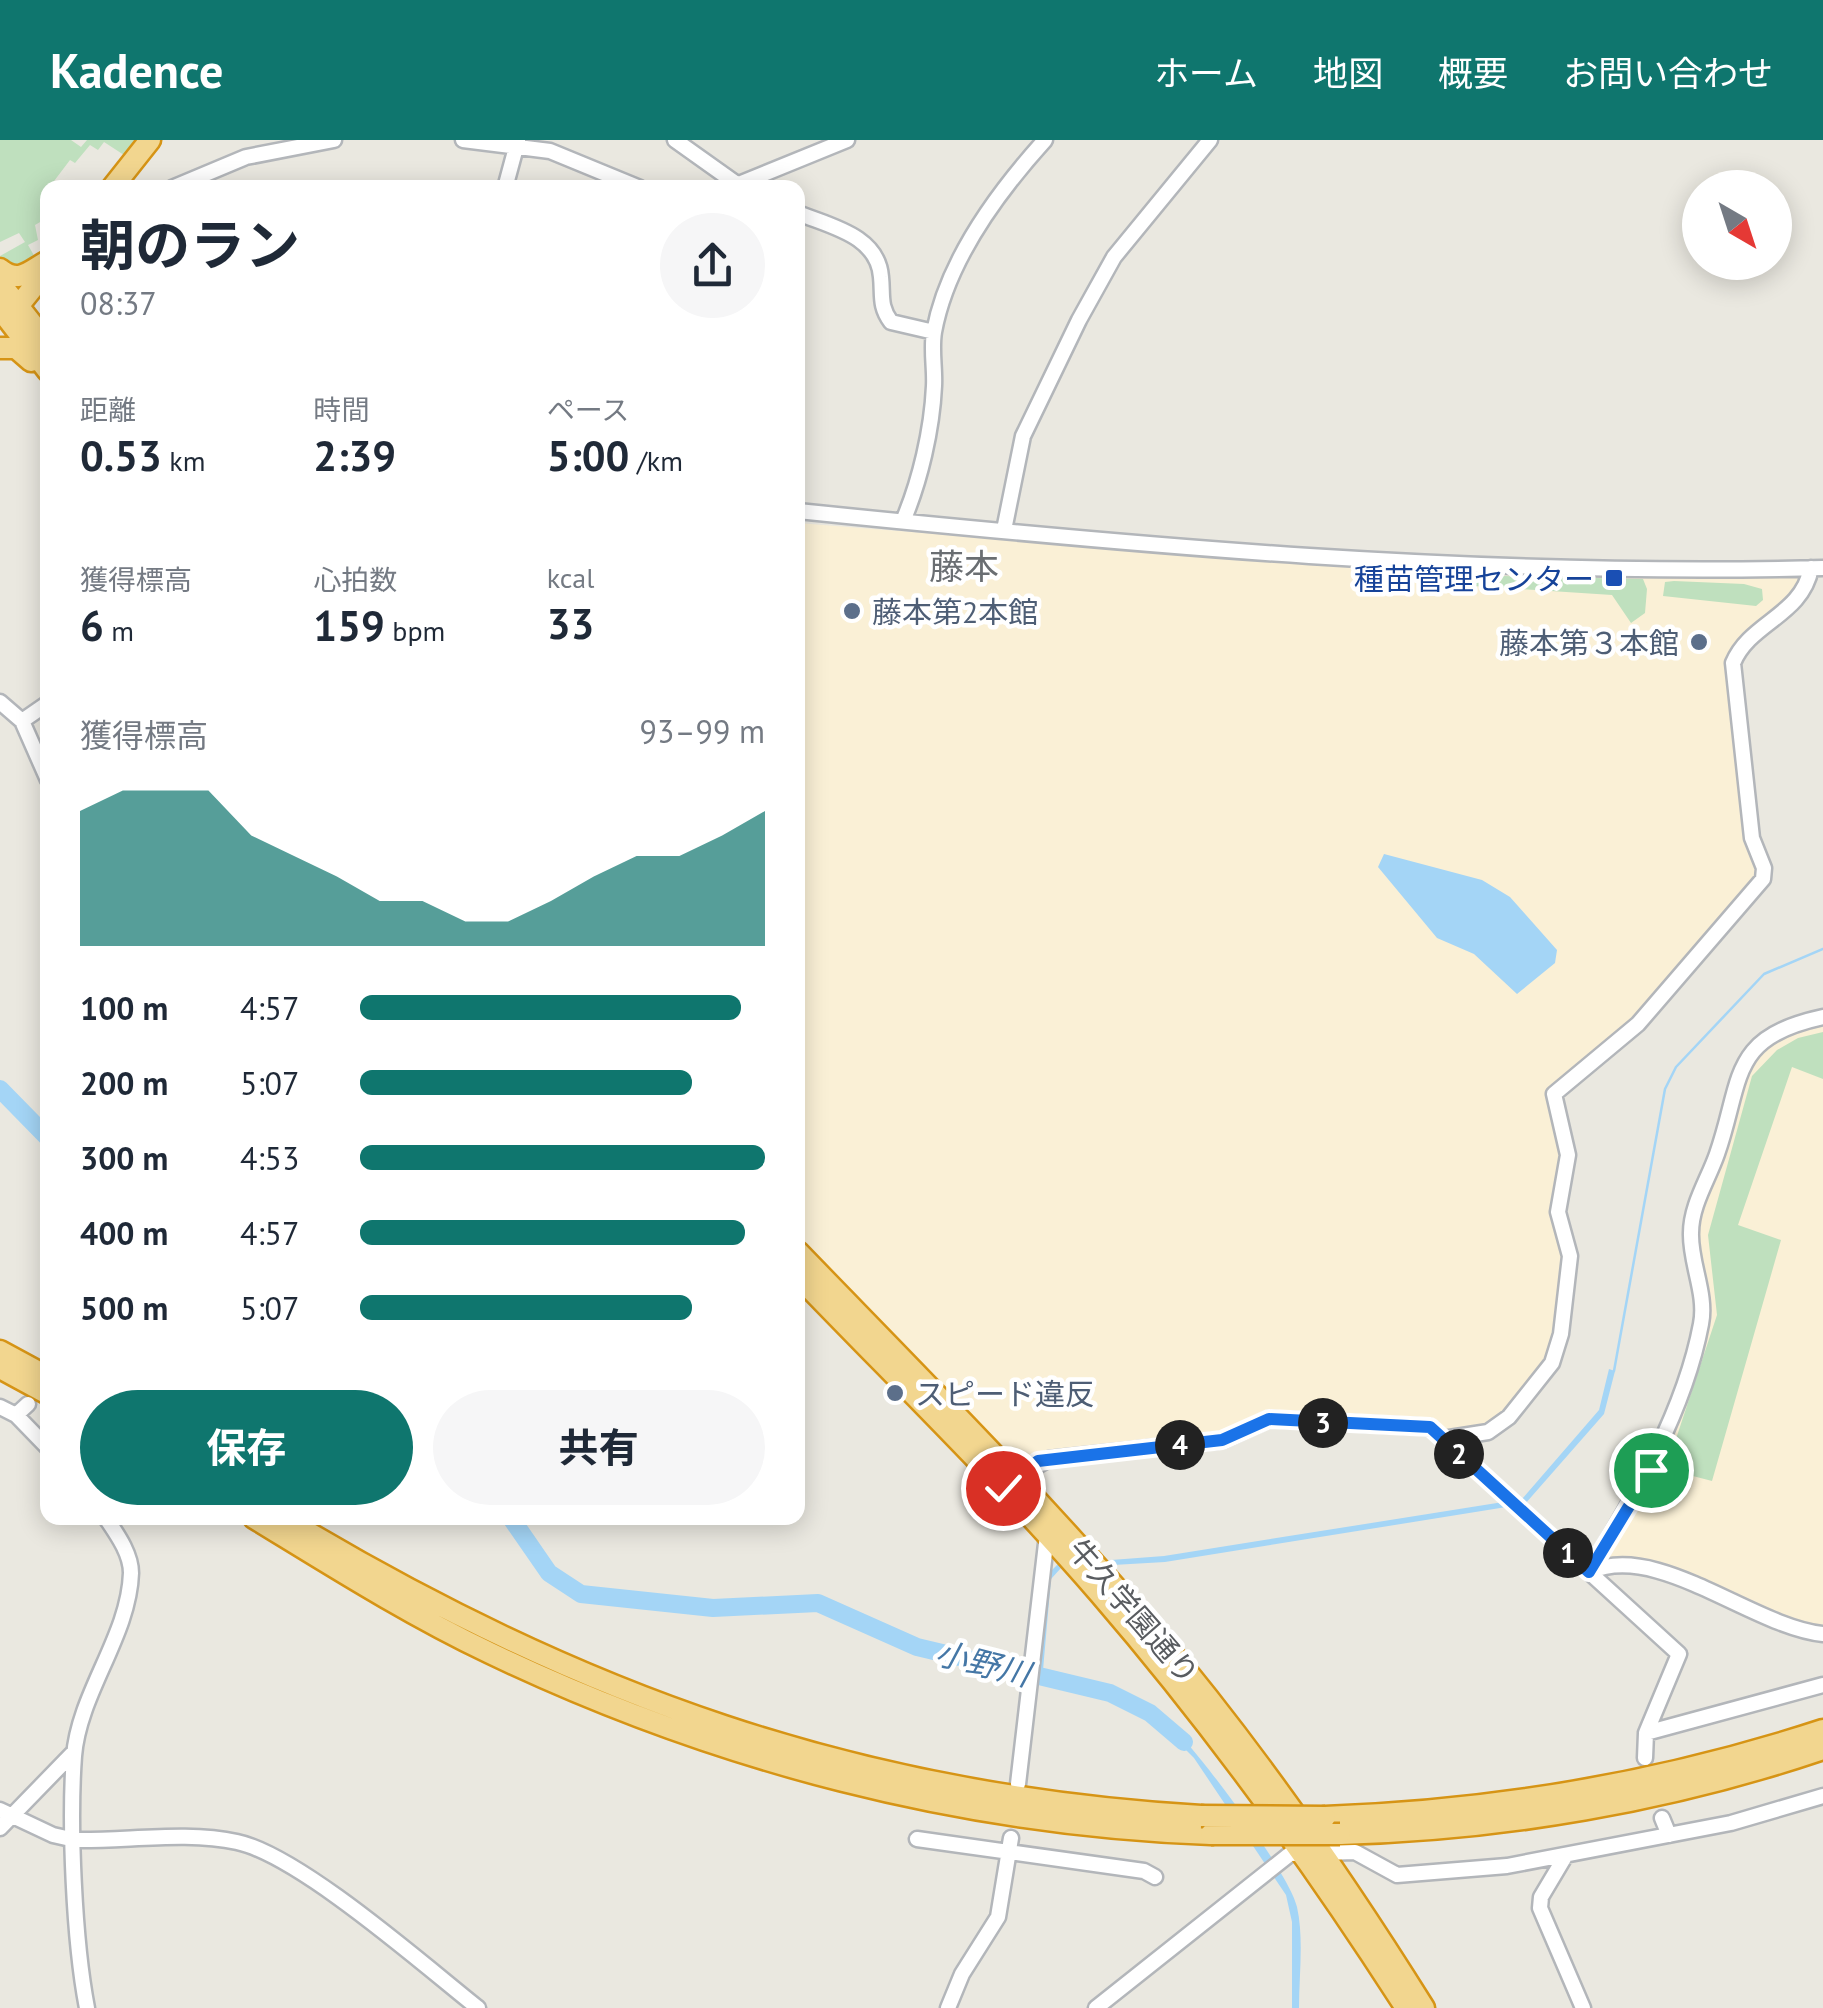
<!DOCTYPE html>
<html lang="ja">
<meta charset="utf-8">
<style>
:root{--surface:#fff;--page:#f6f6f7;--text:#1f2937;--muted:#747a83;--accent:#0f766e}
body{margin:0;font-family:"PT Sans","Noto Sans JP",sans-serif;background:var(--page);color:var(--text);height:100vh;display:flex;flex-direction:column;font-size:38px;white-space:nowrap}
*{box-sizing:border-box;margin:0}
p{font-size:32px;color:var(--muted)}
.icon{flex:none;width:55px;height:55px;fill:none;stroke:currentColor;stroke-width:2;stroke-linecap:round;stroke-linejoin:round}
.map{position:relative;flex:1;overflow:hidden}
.panel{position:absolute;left:40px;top:40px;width:765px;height:1345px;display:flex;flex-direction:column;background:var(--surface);border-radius:20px;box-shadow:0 5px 25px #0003}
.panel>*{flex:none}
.needle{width:65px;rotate:141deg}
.fabs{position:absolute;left:1682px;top:30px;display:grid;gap:20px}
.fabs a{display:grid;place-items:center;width:110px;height:110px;border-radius:50%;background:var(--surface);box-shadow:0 5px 25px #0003;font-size:50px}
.pin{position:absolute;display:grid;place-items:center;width:85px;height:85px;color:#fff;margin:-42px;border:5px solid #fff;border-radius:50%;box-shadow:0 2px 10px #0007}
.km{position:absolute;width:50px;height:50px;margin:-25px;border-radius:50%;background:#222;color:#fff;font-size:28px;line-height:50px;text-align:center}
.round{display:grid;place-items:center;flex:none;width:105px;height:105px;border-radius:52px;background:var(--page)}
.headline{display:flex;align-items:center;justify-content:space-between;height:170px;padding:0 40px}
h1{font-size:55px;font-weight:700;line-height:75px}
.figures{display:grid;grid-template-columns:repeat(3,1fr);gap:15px;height:170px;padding:10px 40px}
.figures div{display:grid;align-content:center}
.figures b{font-size:42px;font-weight:700}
.figures small{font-size:28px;font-weight:400}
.figures p{font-size:28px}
.chart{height:280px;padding:20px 40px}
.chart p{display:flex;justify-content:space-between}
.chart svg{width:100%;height:180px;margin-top:10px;fill:var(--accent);opacity:.7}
.primary-button{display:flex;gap:20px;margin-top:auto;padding:20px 40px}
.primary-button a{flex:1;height:115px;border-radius:60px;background:var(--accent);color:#fff;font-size:40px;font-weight:700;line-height:115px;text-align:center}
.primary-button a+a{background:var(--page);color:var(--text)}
ul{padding:0 40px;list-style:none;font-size:32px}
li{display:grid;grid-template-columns:160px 120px 1fr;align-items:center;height:75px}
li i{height:25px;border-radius:12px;background:var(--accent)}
header{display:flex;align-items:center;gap:60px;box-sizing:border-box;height:140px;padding:0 50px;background:var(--accent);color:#fff}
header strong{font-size:48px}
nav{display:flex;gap:55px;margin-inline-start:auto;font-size:35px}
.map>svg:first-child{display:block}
.commercial{fill:#faf0d6}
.green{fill:#bfe0be}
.water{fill:#a4d5f6}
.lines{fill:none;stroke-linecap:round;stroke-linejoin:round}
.stream{stroke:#a4d5f6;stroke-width:2.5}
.river{stroke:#a4d5f6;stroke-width:18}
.minor-casing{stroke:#b3b6ba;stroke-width:19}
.highway-casing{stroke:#d69415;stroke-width:25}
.minor{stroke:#fff;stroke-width:14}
.highway{stroke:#f2d68f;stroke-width:20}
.highway-bridge-casing{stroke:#d69415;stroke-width:25;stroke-linecap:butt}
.highway-bridge{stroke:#f2d68f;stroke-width:20}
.route-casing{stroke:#fff;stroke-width:20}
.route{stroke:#1a73e8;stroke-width:12}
.transit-dot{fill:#1a4fb4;stroke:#fff;stroke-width:4}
.service-dot{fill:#5c6f8a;stroke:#fff;stroke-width:4}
.labels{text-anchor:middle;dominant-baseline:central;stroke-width:9;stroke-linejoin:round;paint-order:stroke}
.transit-label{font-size:30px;fill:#164399;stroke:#fff;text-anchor:end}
.service-label{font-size:30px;fill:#4e5e75;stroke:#fff;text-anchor:start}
.street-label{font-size:30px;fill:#595c60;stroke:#fff}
.water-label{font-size:32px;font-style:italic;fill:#4577a6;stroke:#fff}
.quarter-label{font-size:35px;fill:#6a6e72;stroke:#fff}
</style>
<header>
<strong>Kadence</strong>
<nav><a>ホーム</a><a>地図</a><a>概要</a><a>お問い合わせ</a></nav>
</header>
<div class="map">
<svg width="1823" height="1868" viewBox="0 0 1823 1868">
<rect width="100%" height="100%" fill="#eae8e0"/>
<path class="commercial" d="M798,383L1449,435L1807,437L1805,446L1735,510L1760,734L1648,868L1553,948L1562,1014L1566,1116L1552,1213L1492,1285L1461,1293L1430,1284L1274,1275L1221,1296L1037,1315L1021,1327L798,1095Z
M1823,882V1490L1728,1456L1608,1422L1605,1416L1660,1319L1702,1199L1697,1081L1737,949L1753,917L1784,894Z"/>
<path class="green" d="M0,0H71L81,7L87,0H136L124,15L104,2L98,10L90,5L75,23L70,20L45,53L47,78L35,85L38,100L28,105L36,119L14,128L0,116L25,102L19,93L0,102Z
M1458,435L1643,439L1647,449L1645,473L1631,483L1612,455L1458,445Z
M1674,441L1744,444L1762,449L1763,460L1756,466L1663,456L1665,442Z
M1823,892V939L1792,927L1738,1085L1781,1100L1712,1341L1666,1329L1717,1175L1708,1095L1752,936L1777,910L1798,898Z"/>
<path class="water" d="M1384,714L1482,740L1510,757L1557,810L1555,823L1517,854L1474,814L1437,798L1378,727Z
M1609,1229L1615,1231L1604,1274L1525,1364L1165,1422L1061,1428L1051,1439L1043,1530L1035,1529L1046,1436L1058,1424L1164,1416L1522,1359L1599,1270Z
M1168,1583C1196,1607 1290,1734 1297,1767C1304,1798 1299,1836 1299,1868H1292V1782L1286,1755L1194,1618L1164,1588Z"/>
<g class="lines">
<path class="stream" d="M1614,1231L1665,949L1676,927L1764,834L1823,809
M1038,1535L1039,1530"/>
<path class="river" d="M0,949L48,998
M511,1378L549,1433L581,1454L713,1468L818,1463L917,1507L1110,1553L1150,1573L1184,1602"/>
<defs>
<path id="minor" d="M463,0L550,11L640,48
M675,0L741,47
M172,48L246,17L334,0
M505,48L518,0
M729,48L847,0
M798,73C829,86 878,95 881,137C883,155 879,166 891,182L934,192
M798,371C1139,406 1479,437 1823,428
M903,381C920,341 932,290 934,246C935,229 931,210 934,192C947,121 997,53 1045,0
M1004,390L1023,296L1079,180L1114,117L1210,0
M0,562L22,581L48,640
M22,581L48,563
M0,1267L16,1275L48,1308
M16,1275L28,1264
M1443,1299L1488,1292L1509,1277L1552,1223L1561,1194L1570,1116L1558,1072L1568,1015L1554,954L1638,884L1763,739L1764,728L1752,698L1733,523C1750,482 1802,476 1811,428
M1011,1341L1049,1319L1223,1300L1269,1279L1430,1287L1679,1514L1646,1593L1645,1618
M1589,1432C1634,1358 1685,1270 1701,1184C1707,1154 1690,1123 1691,1093C1691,1065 1708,1040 1717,1014C1743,940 1728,897 1823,877
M1590,1432C1657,1401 1753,1487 1823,1494
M1646,1593L1823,1545
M1018,1644L1047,1395
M0,1670L53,1695L75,1700C127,1701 187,1691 237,1702C299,1715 425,1826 478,1868
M1662,1678L1669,1695
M0,1688L74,1612
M917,1699L1144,1731L1155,1737
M1566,1715L1541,1757L1540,1768L1583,1868
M87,1868C74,1801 69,1684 74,1616C79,1553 129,1496 131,1433C131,1413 116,1393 106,1378
M948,1868L962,1834L998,1777L1011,1698
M1096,1868L1290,1714L1355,1712L1397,1735L1507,1726L1731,1683L1823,1656"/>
<path id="highway" d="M112,48L150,0
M0,129C19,144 28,132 46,122
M0,143L48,204
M0,169L48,231
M11,175L48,129
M0,208H16L31,221
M798,1112C919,1237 1042,1360 1155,1493C1255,1611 1342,1737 1424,1868
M798,1136C899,1241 1005,1344 1100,1454C1213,1585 1313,1723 1406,1868
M0,1211L48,1237
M0,1228L48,1254
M254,1378C331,1425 408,1474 490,1513C716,1621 961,1685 1211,1694
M284,1378C577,1555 858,1656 1201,1676
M1325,1677C1495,1671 1661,1643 1823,1590
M1340,1694C1502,1690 1670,1661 1823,1609"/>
</defs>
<use href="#minor" class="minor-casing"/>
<use href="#highway" class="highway-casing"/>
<use href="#minor" class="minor"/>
<use href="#highway" class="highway"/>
<defs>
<path id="highway-bridge" d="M1201,1676L1325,1677
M1211,1694H1340"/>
</defs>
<use href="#highway-bridge" class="highway-bridge-casing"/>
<use href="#highway-bridge" class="highway-bridge"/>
</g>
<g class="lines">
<defs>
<path id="route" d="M1003,1348L1038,1321L1222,1300L1269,1279L1430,1287L1589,1432L1651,1330"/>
</defs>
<use href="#route" class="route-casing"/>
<use href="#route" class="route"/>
</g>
<rect class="transit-dot" x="1604" y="428" width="20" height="20" rx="5"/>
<g class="service-dot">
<circle cx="852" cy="471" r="10"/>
<circle cx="1699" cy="502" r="10"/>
<circle cx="895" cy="1253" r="10"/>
</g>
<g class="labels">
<g class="transit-label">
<text x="1594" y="438">種苗管理センター</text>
</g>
<g class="service-label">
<text x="872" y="471">藤本第2本館</text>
<text x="1679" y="502" text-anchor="end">藤本第３本館</text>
<text x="915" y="1253">スピード違反</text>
</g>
<g class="street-label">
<text transform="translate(1134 1471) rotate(49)">牛久学園通り</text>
</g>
<g class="water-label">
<text transform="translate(983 1523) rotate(14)">小野川</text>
</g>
<g class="quarter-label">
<text x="964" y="426">藤本</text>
</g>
</g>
</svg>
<div class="fabs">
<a><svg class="needle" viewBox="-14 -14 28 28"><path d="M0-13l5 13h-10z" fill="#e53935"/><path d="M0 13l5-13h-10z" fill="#747a83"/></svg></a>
</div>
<div class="pin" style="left:1651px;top:1330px;background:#1e9e55"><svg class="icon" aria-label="arrive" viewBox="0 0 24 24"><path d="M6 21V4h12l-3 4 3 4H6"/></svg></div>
<div class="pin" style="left:1003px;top:1348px;background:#d93025"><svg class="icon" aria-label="check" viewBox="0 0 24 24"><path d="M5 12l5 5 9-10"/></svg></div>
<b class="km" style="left:1568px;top:1413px">1</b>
<b class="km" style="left:1459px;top:1314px">2</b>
<b class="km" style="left:1323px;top:1283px">3</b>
<b class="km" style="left:1180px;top:1305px">4</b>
<section class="panel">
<div class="headline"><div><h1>朝のラン</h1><p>08:37</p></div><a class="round"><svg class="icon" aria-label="share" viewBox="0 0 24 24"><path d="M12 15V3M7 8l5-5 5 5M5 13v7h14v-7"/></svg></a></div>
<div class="figures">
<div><p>距離</p><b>0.53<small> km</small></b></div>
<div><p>時間</p><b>2:39</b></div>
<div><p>ペース</p><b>5:00<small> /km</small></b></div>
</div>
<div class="figures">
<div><p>獲得標高</p><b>6<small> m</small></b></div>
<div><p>心拍数</p><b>159<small> bpm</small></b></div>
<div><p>kcal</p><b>33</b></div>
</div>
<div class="chart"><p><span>獲得標高</span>93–99 m</p>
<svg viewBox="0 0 160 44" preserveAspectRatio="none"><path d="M0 44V11L10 6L20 6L30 6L40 17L50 22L60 27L70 33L80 33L90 38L100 38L110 33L120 27L130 22L140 22L150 17L160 11V44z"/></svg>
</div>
<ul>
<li><b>100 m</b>4:57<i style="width:94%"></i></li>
<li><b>200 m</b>5:07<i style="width:82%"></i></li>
<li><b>300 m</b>4:53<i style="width:100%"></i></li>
<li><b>400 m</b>4:57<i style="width:95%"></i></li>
<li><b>500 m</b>5:07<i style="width:82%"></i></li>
</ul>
<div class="primary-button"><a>保存</a><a>共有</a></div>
</section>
</div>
